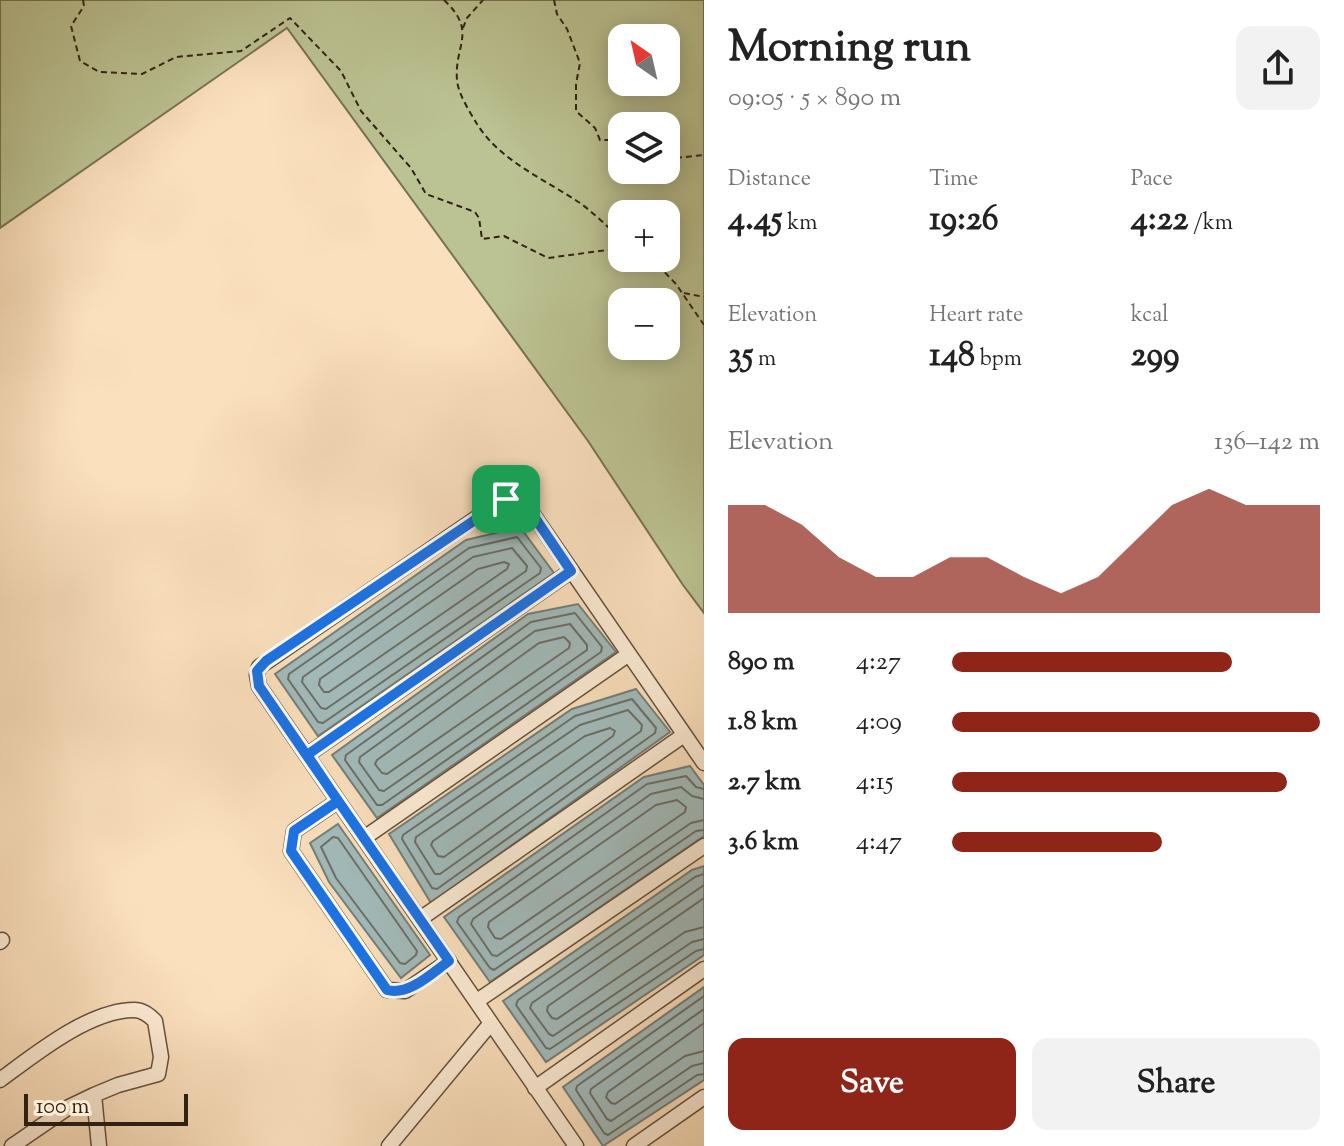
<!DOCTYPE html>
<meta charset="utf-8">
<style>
:root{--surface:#fff;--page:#f2f2f2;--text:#222;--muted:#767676;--accent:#8f2418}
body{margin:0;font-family:"Sorts Mill Goudy",serif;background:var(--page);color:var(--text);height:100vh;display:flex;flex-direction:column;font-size:30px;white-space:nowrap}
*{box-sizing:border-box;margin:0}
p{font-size:26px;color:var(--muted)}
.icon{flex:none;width:44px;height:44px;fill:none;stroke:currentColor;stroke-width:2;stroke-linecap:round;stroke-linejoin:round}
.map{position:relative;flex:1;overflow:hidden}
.panel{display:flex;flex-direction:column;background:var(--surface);width:640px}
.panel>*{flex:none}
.needle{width:52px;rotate:326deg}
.controls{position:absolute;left:608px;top:24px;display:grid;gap:16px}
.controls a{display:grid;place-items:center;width:72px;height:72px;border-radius:16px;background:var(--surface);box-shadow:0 4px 20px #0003;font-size:40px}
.scale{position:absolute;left:24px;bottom:20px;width:164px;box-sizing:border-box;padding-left:8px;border:4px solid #312313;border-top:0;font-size:22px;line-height:28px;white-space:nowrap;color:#312313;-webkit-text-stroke:6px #fcebd4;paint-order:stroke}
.pin{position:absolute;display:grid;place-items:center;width:68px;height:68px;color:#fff;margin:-34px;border-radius:16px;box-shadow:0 4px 12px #0006}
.round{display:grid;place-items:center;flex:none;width:84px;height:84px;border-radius:16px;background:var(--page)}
.summary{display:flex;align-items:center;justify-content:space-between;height:136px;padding:0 24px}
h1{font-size:44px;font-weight:800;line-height:60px}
.stats{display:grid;grid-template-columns:repeat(3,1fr);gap:12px;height:136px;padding:8px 24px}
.stats div{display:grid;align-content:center}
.stats b{font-size:34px;font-weight:800}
.stats small{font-size:22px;font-weight:400}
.stats p{font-size:22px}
.chart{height:224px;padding:16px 24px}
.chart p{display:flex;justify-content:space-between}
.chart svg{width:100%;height:144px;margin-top:8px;fill:var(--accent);opacity:.7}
.action{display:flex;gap:16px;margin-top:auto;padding:16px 24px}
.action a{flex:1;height:92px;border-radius:16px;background:var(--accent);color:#fff;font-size:32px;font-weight:800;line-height:92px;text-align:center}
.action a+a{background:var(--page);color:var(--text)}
ul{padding:0 24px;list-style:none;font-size:26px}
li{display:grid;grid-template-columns:128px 96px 1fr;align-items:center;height:60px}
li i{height:20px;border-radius:10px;background:var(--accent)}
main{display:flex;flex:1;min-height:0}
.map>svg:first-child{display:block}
.green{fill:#bcc393;stroke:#767353;stroke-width:2;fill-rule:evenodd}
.water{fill:#a2bbbb;stroke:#757e78;stroke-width:2}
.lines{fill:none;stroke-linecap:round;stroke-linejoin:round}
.shore{stroke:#6a6f67;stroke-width:2}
.minor-casing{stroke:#64523e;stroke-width:17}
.path{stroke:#312313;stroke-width:2;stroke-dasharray:6 4;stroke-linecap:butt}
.minor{stroke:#fcebd4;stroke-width:14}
.route-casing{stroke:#fff;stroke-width:16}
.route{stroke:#1a73e8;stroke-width:10}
</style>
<main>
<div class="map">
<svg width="704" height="1146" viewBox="0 0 704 1146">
<rect width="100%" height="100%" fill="#fbe0bd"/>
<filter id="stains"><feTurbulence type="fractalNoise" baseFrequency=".0025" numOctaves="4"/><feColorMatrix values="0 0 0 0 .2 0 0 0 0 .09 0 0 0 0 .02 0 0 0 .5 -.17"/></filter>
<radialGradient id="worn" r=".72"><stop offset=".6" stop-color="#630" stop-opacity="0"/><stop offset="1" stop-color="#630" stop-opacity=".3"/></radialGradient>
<path class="green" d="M0,0H704V613L683,585L588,441L287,28L0,228ZM666,38V82H622V38ZM666,126V170H622V126ZM622,214H666V258H622ZM622,302H666V346H622Z"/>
<path class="water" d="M520,527L554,573L318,736L275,674L466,540Z
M578,604L616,652L377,818L332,755L528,614Z
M636,689L670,732L431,903L389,834L572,709Z
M690,766L704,785V836L490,982L444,917L644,777Z
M338,824L430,955L401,978L329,882L310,843Z
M704,866V955L546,1062L503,1001L692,870Z
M704,987V1080L603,1146L563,1087Z"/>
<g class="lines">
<path class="shore" d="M517,537L541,568L540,573L323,723L318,722L288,679L289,674L469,548Z
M512,548L527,566L526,571L326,709L321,708L302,682L303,677L473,557Z
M504,562L509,564L507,569L329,692H324L319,685L320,679L478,569Z
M575,613L602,647L601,652L382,805H377L345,760L346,755L531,622Z
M570,624L587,645V650L384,791L379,790L359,762L360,757L535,631Z
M564,637L570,643L569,648L387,774L382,773L375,764L377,760L539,643Z
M632,699L656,728L655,733L437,889L432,888L402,839L403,835L575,716Z
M628,710L642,725L641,731L440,874H435L415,842L416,837L580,725Z
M610,728L615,731L613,736L444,857L438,856L431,845L433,841L585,736Z
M704,789L696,787L686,776L647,784L459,917L457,922L490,968L494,970L696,831L704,830
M704,799L692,796L681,787L651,794L473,919L471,924L492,955L497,956L691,823L704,820
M677,800L686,807L685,812L501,939L495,938L488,927L489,922L656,805Z
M333,837L338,838L417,951L416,955L405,964L400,963L336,878L321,847Z
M704,874L695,877L518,1000L516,1005L546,1048L550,1049L696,951L704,949
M704,885L532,1003L530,1008L549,1034L553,1036L692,942L704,939
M704,898L548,1006L547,1011L552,1018L557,1019L685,932L704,927
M704,996L577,1086L576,1090L604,1133L608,1135L697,1075L704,1074
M704,1009L591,1089L590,1093L607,1119L611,1121L692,1066L704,1063
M704,1023L608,1092L606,1097L611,1103L615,1104L685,1056L704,1051"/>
<defs>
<path id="minor" d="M307,755L571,571
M338,801L294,831L291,851L387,990L405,991L449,961
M364,838L629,654
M420,919L684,735
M0,942L2,940
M477,1001L704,846
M491,1023L259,686L257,675L259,667L500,502L514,499L525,503L704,763
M0,1080C34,1055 89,1010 134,1010C143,1010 149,1015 155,1021L161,1057L158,1074L118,1085L94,1095
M535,1088L704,969
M12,1146L69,1107L94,1095L99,1146
M389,1146L491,1023L576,1146
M634,1146L704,1097"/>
</defs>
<use href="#minor" class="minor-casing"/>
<path class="path" d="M83,0L84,6L71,26L80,61L99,72L142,74L176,57L241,51L290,18L341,71L361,111L411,168L426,194L475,212L479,218L482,239L504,236L548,258L622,248
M444,0C478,32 454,45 457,80C458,94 470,112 477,124C500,161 546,180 580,203C595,214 608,227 622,240
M554,0L557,14L567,29L580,63L576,84V111L595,128L600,140H614L622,144
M463,28L467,18L483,0
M666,159L704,155
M651,258L676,284L704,325
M684,293L704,297"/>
<use href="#minor" class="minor"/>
</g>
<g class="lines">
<defs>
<path id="route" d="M506,499L266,661L257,671L259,686C322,778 386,870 449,961C432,973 409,996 387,990L291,851L294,831L338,801L307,755L571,571L525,503L506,499"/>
</defs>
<use href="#route" class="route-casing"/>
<use href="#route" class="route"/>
</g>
<rect width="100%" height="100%" filter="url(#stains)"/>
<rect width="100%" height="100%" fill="url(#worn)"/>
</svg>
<div class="controls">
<a><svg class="needle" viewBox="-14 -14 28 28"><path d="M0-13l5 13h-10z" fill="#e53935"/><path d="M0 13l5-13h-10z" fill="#767676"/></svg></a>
<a><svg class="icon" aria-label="layers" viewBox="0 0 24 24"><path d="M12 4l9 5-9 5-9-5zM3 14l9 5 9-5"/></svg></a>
<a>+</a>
<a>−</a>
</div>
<div class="scale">100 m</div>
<div class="pin" style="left:506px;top:499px;background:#1e9e55"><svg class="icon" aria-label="arrive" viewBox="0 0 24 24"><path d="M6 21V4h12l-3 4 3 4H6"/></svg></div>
</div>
<section class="panel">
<div class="summary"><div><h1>Morning run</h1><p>09:05 · 5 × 890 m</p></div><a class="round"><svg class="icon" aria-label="share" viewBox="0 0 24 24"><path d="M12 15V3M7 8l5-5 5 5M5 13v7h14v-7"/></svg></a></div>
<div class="stats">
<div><p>Distance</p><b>4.45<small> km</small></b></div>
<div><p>Time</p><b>19:26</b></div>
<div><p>Pace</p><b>4:22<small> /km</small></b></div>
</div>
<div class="stats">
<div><p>Elevation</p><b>35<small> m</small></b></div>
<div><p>Heart rate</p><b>148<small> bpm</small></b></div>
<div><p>kcal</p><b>299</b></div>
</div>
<div class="chart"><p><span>Elevation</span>136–142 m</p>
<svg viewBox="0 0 160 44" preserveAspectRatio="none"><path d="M0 44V11L10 11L20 17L30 27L40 33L50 33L60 27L70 27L80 33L90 38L100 33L110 22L120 11L130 6L140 11L150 11L160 11V44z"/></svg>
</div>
<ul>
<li><b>890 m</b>4:27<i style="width:76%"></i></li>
<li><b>1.8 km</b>4:09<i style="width:100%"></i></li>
<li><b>2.7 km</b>4:15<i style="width:91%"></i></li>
<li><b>3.6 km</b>4:47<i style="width:57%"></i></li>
</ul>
<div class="action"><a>Save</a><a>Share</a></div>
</section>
</main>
